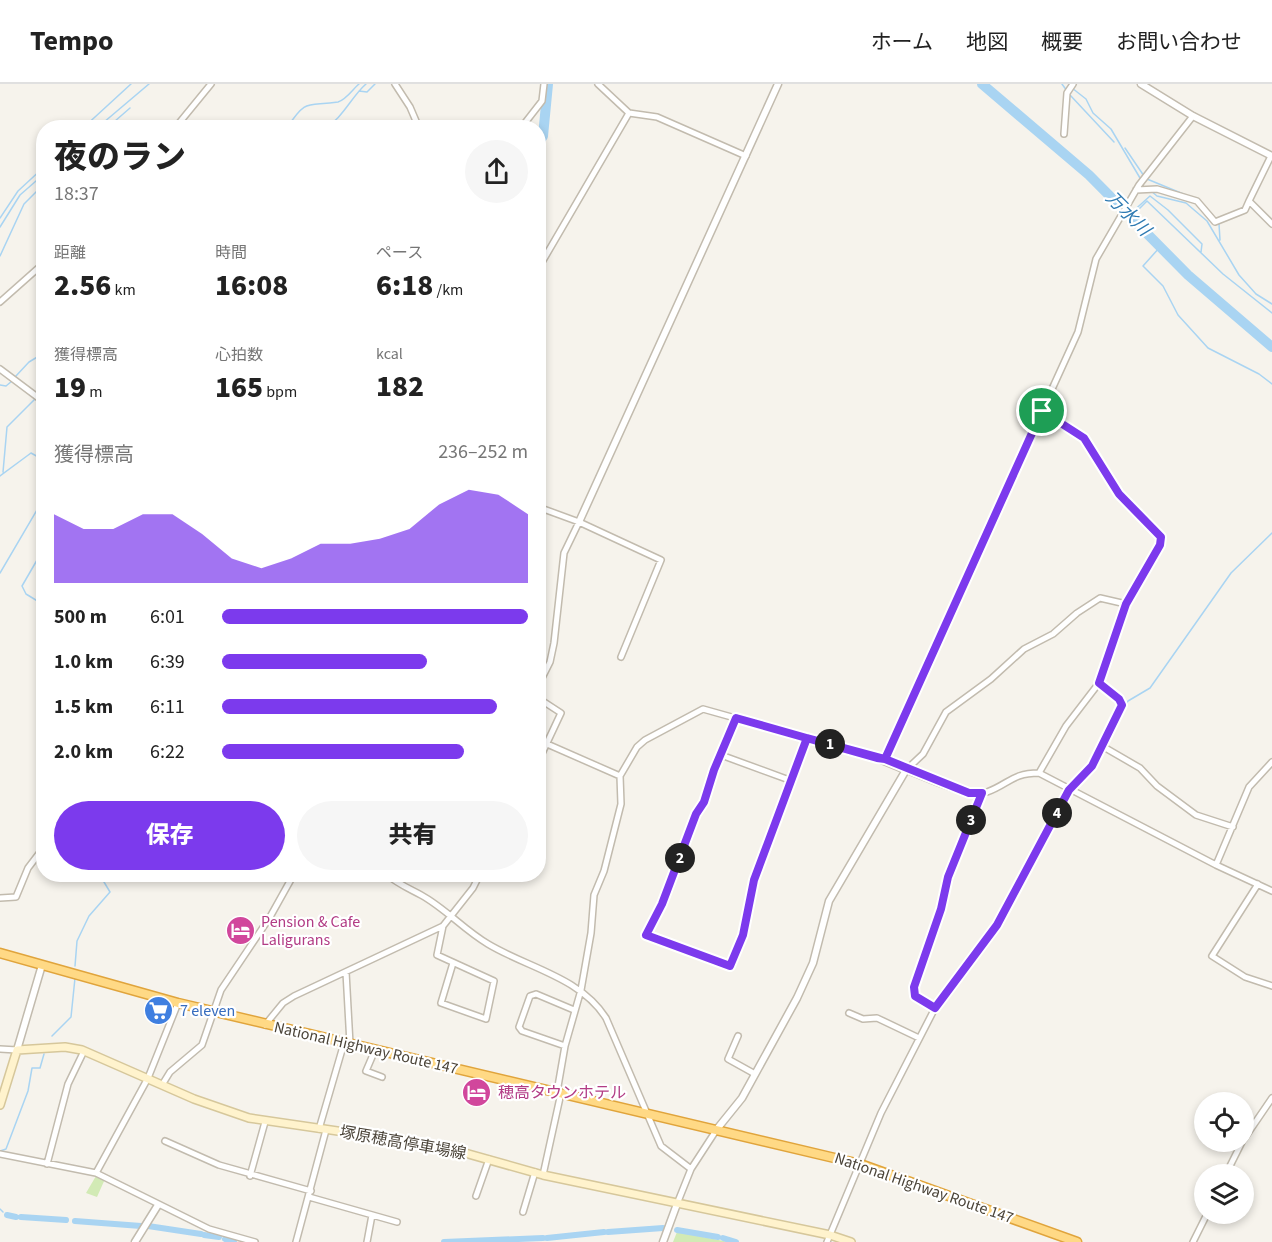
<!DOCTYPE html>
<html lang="ja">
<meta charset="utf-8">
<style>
:root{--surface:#fff;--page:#f6f6f6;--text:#222;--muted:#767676;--line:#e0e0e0;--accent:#7c3aed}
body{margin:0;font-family:"Source Sans 3","Noto Sans JP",sans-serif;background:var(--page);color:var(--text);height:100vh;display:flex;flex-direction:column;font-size:22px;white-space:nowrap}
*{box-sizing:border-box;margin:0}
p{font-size:20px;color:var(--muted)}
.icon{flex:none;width:33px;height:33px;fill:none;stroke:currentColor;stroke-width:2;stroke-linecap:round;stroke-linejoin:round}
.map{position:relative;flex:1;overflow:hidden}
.side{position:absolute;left:36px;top:36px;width:510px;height:762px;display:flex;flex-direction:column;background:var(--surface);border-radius:24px;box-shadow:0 3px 9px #0003}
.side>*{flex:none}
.buttons{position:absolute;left:1194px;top:1008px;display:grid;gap:12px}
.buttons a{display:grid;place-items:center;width:60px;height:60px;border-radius:50%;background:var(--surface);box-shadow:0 3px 9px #0003;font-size:30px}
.pin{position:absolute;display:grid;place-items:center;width:51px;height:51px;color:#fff;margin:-26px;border:3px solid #fff;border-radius:50%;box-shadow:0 2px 6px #0007}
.km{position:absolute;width:30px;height:30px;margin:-15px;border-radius:50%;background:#222;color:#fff;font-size:16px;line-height:30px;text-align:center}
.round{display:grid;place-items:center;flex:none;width:63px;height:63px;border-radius:32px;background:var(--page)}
.headline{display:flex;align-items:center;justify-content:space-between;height:102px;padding:0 18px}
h1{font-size:33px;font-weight:800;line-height:45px}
.stats{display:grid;grid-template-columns:repeat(3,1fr);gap:9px;height:102px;padding:6px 18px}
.stats div{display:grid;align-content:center}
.stats b{font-size:30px;font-weight:800}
.stats small{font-size:16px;font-weight:400}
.stats p{font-size:16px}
.chart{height:168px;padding:12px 18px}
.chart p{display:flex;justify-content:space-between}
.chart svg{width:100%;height:108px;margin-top:6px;fill:var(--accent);opacity:.7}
.button{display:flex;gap:12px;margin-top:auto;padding:12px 18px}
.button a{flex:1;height:69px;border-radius:36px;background:var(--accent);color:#fff;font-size:24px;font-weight:800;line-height:69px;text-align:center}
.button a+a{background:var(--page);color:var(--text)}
ul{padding:0 18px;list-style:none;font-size:20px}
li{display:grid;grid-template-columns:96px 72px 1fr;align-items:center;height:45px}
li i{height:15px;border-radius:8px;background:var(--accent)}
header{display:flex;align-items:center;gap:36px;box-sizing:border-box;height:84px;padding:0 30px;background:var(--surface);border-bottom:2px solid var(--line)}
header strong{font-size:28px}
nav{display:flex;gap:33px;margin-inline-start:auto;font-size:21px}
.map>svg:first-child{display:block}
.green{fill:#d2eab5}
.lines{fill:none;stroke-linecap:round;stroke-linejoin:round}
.stream{stroke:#a9d4f2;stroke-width:1.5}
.canal{stroke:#a9d4f2;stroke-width:6}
.river{stroke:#a9d4f2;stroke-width:10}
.minor-casing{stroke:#c2bbae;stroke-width:8}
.tertiary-casing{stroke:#c2bbae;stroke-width:9}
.secondary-casing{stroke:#d6c79b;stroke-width:10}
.trunk-casing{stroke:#e0a43c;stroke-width:11}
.minor{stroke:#fff;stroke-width:5}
.tertiary{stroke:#fff;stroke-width:6}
.secondary{stroke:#fff3cd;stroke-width:7}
.trunk{stroke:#ffd985;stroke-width:8}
.route-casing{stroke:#fff;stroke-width:12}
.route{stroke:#7c3aed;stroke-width:8}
.labels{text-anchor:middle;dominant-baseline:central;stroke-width:4.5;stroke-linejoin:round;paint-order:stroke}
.hotel-label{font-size:16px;fill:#b23c85;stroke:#fff;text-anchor:start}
.shop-label{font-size:16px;fill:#366cbe;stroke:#fff;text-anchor:start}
.street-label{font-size:16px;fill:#4b4439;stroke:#fff}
.water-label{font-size:18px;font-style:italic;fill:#2e7ab2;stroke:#fff}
</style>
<header>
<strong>Tempo</strong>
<nav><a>ホーム</a><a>地図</a><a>概要</a><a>お問い合わせ</a></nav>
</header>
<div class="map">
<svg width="1272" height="1158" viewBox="0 0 1272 1158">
<rect width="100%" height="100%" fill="#f6f3ec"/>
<path class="green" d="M96,1092L105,1095L97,1113L86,1109Z
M677,1148L729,1158H673Z"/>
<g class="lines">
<path class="stream" d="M1062,0L1067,7
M1072,4L1086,15L1093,29L1111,45L1140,94
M359,7L367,8L375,0
M1070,11L1114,58
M83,44L131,0
M97,44L149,0
M107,44L130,24
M287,44C307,13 308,23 338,18C346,16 353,5 359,0
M324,44C342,36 351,13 366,0
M1125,64L1144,92
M1147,95L1193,114
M1151,107L1157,112L1186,119L1207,137L1239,191L1256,210L1272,220
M1129,131L1150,112L1168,126L1202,160L1201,168
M1131,133L1147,117L1223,190L1272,229
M0,134L18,107L44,83
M1219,140L1220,156
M0,143L20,111L44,90
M1160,163L1143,182L1163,202L1178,231L1208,264L1259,290L1272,300
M0,172L24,120L44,100
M15,293L29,278L44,269
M0,301L6,302L12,297
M38,311L44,307
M3,388L7,343L35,315
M0,392L31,369L40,374L44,370
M44,464L22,502L26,510L44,521
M0,489L44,414
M1095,681L1128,617L1150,604L1231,489L1272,449
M1076,704L1088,690
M75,882L77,857L89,832L110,808L104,798L106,790
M52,952L71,933L75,894
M0,1067L6,1065L28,1007L32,984H40L44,970
M0,1125L3,1128"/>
<path class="canal" d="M7,1131L16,1133
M21,1133L66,1136
M75,1137L141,1142
M148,1142L201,1150
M677,1146L718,1153
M608,1148L663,1144
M204,1151L219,1153
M547,1154L604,1148
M723,1154L736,1158
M225,1155L234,1158
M444,1158L543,1154"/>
<path class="river" d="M982,0L1089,91L1188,191L1272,263
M538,59L543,52L548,0"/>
<defs>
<path id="minor" d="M395,0L410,23L419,44
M598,0L629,29L657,33L746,72
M175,44L211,0
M521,44L542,17L544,0
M1064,50L1067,9L1073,0
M1271,72L1249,117L1272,140
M1136,106L1157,105L1197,117L1215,138L1245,126L1249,117
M538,185L629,29
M0,218L44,179
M0,285L44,318
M538,423L579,438L661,476L621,573
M1126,520L1100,514L1077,529L1053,550L1024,565L991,595L946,628L923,670L906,686C926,693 966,714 987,708C1009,700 1012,689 1039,689L1216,781L1272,807
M538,602L550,578L554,559L564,469L579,438
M538,614L561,629L538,678
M538,656L620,692
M1102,662L1140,684L1157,702L1196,731L1233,743
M721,671L792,697
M1039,689L1066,642L1099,599L1126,520L1160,461L1161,453L1119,410L1084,354L1042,327L1078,248L1096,175L1139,101L1193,32
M1216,781L1249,703L1272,678
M386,790C398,800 408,804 421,811C445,824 464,846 488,860C528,884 580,893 606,934L661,1062L691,1085
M1258,800L1212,872L1245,893L1272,902
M0,814L16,813L28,784L44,763
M443,842L437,871L494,897L486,935L441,919L453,879
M730,882L646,851L662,821L696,730L704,718L714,686L736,634
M346,888L350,960
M935,924L915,912L914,903L941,825L948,793L982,709
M849,929L863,935L877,934L919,954
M265,941L283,919L294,912L443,842L473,804L480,790
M738,952L728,975L755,990
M565,962L522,947L519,943L530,912L536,910L574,926
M0,965L17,966
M375,966L366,987L382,993
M162,1001L170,988L202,961L221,906L270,833L294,790
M557,1008L565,962L581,906L591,849L594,811L604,787L621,720L620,692L637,663L645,656L703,625L877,674
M319,1045L344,959
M1244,1055L1272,1014
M165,1057L219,1081L311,1107
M0,1070L96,1089L209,1145L255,1158
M47,1080L68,1000L84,967
M96,1089L148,994L178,919
M1226,1090L1242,1058
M543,1091L561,1009
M250,1092L265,1038
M476,1112L489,1075
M309,1113L397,1138
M677,1120L691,1085L717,1045
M523,1128L535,1088
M296,1158L326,1046
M367,1158L372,1131
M827,1158L881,1029L935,924L997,841L1069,706L1092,682L1122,621L1119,615L1099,599
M1193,1158L1207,1130"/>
<path id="tertiary" d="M1141,0L1193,32L1272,72
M579,438L778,0
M884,675L1042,327
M730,882L743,851L754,796L807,654
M17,966L42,881
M717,1045L742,1014L797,914L813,879L829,817L906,686L877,674
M135,1158L158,1121
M663,1158L677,1120"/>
<path id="secondary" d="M0,1021L17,966L65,963L82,966L194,1015L249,1034L440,1062L543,1091L830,1151L851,1158"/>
<path id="trunk" d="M0,869L178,919L860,1080L1077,1158"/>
</defs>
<use href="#minor" class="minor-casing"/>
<use href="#tertiary" class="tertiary-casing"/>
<use href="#secondary" class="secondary-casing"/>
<use href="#trunk" class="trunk-casing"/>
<use href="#minor" class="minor"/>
<use href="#tertiary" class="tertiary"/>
<use href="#secondary" class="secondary"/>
<use href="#trunk" class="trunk"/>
</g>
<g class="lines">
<defs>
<path id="route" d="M1042,327L885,675L807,654L754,796L743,851L730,882L646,851L662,820L696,730L704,718L714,686L736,634L877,674L885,675L969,709H982L948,793L941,825L914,903L915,912L935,924L997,841L1069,706L1092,682L1122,621L1119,615L1099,599L1126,520L1160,461L1161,453L1119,410L1084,354L1042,327"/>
</defs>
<use href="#route" class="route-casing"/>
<use href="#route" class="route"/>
</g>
<defs>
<symbol id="hotel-disc" viewBox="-11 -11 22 22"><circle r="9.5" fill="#d1479c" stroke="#fff"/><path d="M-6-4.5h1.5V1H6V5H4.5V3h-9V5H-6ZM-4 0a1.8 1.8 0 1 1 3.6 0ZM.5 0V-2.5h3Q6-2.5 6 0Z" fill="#fff"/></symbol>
<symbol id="supermarket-disc" viewBox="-11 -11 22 22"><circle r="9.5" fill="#3f7fe0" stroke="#fff"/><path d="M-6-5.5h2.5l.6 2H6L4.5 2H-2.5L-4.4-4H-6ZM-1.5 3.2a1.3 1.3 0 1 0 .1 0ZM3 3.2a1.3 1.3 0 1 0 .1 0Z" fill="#fff"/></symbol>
</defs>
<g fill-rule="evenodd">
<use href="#hotel-disc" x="224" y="830" width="33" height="33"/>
<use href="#supermarket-disc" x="142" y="910" width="33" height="33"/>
<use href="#hotel-disc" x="460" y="992" width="33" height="33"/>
</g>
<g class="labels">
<g class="hotel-label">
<text x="261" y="838">Pension &amp; Cafe<tspan x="261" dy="18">Laligurans</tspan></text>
<text x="498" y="1009">穂高タウンホテル</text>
</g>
<g class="shop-label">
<text x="180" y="927">7 eleven</text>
</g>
<g class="street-label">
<text transform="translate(366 964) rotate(13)">National Highway Route 147</text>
<text transform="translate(403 1059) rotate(10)">塚原穂高停車場線</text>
<text transform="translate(924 1104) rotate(19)">National Highway Route 147</text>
</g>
<g class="water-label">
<text transform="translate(1128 130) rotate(45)">万水川</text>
</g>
</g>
</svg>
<div class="buttons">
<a><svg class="icon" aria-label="locate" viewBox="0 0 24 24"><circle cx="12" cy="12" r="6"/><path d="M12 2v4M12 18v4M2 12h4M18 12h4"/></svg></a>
<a><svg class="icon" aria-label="layers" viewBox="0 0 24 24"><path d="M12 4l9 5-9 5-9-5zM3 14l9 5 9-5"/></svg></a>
</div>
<div class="pin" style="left:1042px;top:327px;background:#1e9e55"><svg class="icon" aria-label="arrive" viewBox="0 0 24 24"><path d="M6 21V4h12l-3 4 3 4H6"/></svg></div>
<b class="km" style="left:830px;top:660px">1</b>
<b class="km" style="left:680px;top:774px">2</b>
<b class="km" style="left:971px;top:736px">3</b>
<b class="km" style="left:1057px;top:729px">4</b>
<section class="side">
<div class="headline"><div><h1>夜のラン</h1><p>18:37</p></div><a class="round"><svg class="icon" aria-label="share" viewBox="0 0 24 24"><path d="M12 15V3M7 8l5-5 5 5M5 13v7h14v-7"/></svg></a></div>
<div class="stats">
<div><p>距離</p><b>2.56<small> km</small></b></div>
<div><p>時間</p><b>16:08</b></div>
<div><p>ペース</p><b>6:18<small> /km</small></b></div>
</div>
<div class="stats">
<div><p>獲得標高</p><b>19<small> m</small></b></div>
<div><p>心拍数</p><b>165<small> bpm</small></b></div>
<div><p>kcal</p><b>182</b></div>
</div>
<div class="chart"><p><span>獲得標高</span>236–252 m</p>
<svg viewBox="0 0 160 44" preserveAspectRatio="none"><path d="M0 44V16L10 22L20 22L30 16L40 16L50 24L60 34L70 38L80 34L90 28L100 28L110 26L120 22L130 12L140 6L150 8L160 16V44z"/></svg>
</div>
<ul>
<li><b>500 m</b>6:01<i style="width:100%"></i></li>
<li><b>1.0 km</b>6:39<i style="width:67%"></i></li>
<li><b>1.5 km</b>6:11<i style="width:90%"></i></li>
<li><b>2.0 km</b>6:22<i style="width:79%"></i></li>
</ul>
<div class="button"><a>保存</a><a>共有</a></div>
</section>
</div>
